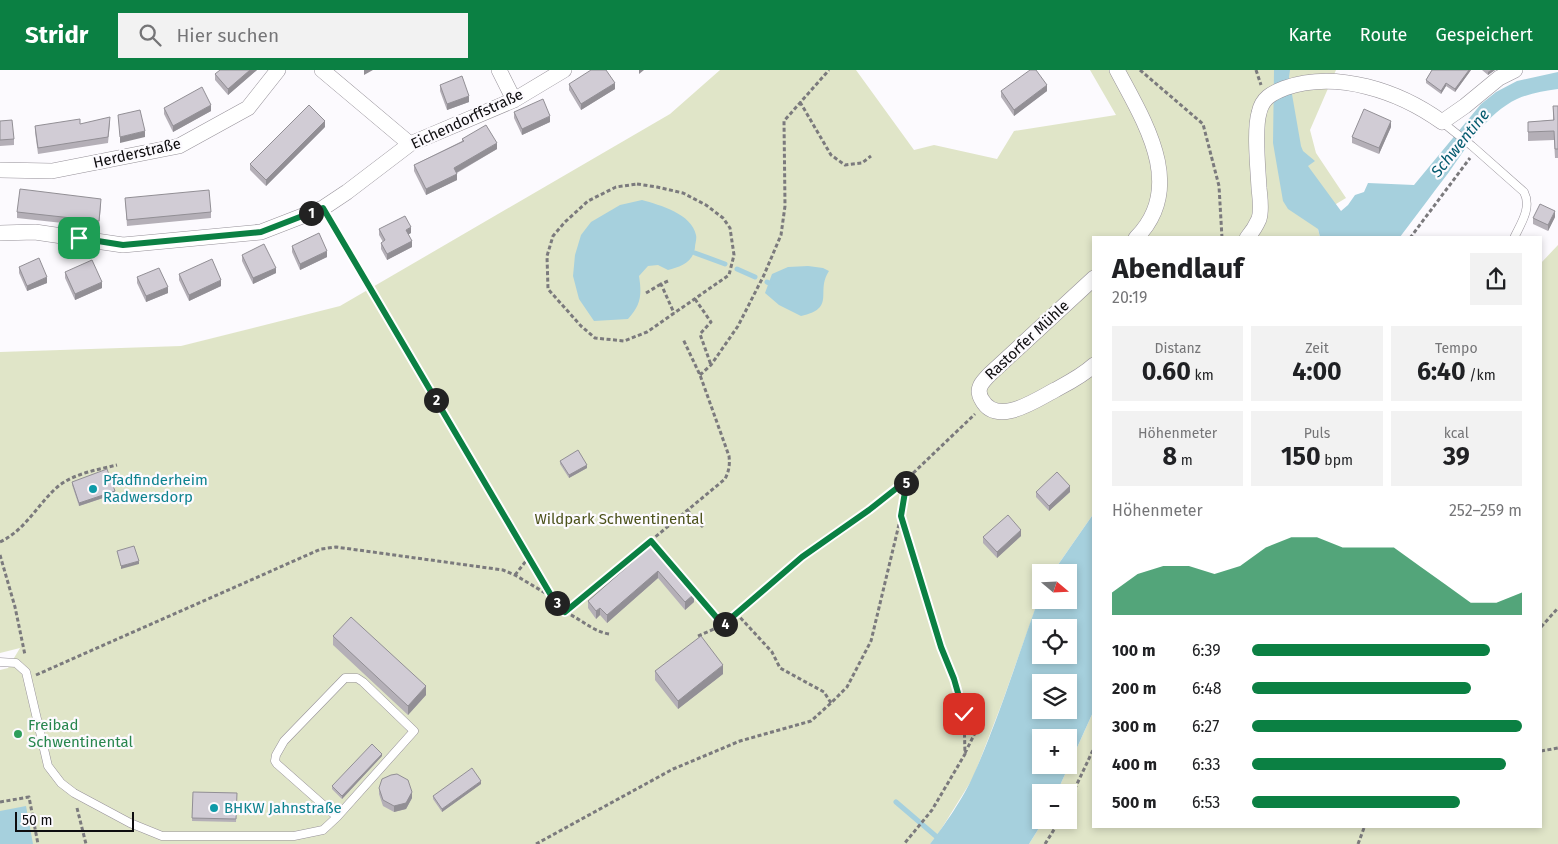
<!DOCTYPE html>
<html lang="de">
<meta charset="utf-8">
<style>
:root{--surface:#fff;--page:#f2f2f2;--text:#202124;--muted:#757577;--accent:#0b8043}
body{margin:0;font-family:"Fira Sans",sans-serif;background:var(--page);color:var(--text);height:100vh;display:flex;flex-direction:column;font-size:19px;white-space:nowrap}
*{box-sizing:border-box;margin:0}
p{font-size:16px;color:var(--muted)}
.icon{flex:none;width:28px;height:28px;fill:none;stroke:currentColor;stroke-width:2;stroke-linecap:round;stroke-linejoin:round}
.map{position:relative;flex:1;overflow:hidden}
.drawer{position:absolute;left:1092px;top:166px;width:450px;height:592px;display:flex;flex-direction:column;background:var(--surface);border-radius:0px;box-shadow:0 2px 8px #0003}
.drawer>*{flex:none}
.needle{width:32px;rotate:109deg}
.buttons{position:absolute;left:1032px;top:494px;display:grid;gap:10px}
.buttons a{display:grid;place-items:center;width:45px;height:45px;border-radius:0px;background:var(--surface);box-shadow:0 2px 8px #0003;font-size:25px}
.scale{position:absolute;left:15px;bottom:12px;width:119px;box-sizing:border-box;padding-left:5px;border:2px solid #0e0d0f;border-top:0;font-size:14px;line-height:18px;white-space:nowrap;color:#0e0d0f;-webkit-text-stroke:4px #fcfafe;paint-order:stroke}
.pin{position:absolute;display:grid;place-items:center;width:42px;height:42px;color:#fff;margin:-21px;border-radius:10px;box-shadow:0 2px 8px #0006}
.km{position:absolute;width:25px;height:25px;margin:-12px;border-radius:50%;background:#222;color:#fff;font-size:14px;line-height:25px;text-align:center}
.round{display:grid;place-items:center;flex:none;width:52px;height:52px;border-radius:0px;background:var(--page)}
.headline{display:flex;align-items:center;justify-content:space-between;height:85px;padding:0 20px}
h1{font-size:28px;font-weight:700;line-height:38px}
.metrics{display:grid;grid-template-columns:repeat(3,1fr);gap:8px;height:85px;padding:5px 20px}
.metrics div{display:grid;align-content:center;border-radius:0px;background:var(--page);text-align:center}
.metrics b{font-size:25px;font-weight:700}
.metrics small{font-size:14px;font-weight:400}
.metrics p{font-size:14px}
.chart{height:140px;padding:10px 20px}
.chart p{display:flex;justify-content:space-between}
.chart svg{width:100%;height:90px;margin-top:5px;fill:var(--accent);opacity:.7}
ul{padding:0 20px;list-style:none;font-size:16px}
li{display:grid;grid-template-columns:80px 60px 1fr;align-items:center;height:38px}
li i{height:12px;border-radius:6px;background:var(--accent)}
header{display:flex;align-items:center;gap:30px;box-sizing:border-box;height:70px;padding:0 25px;background:var(--accent);color:#fff}
header strong{font-size:24px}
nav{display:flex;gap:28px;margin-inline-start:auto;font-size:18px}
.search{width:350px;height:45px;background:var(--page);display:flex;align-items:center;gap:12px;box-sizing:border-box;padding:0 18px;border-radius:0px;color:var(--muted);font-size:19px}
.map>svg:first-child{display:block}
.green{fill:#e0e5c8}
.water{fill:#a6d0dd;fill-rule:evenodd}
.lines{fill:none;stroke-linecap:round;stroke-linejoin:round}
.stream{stroke:#a6d0dd;stroke-width:5}
.service-casing{stroke:#969199;stroke-width:9}
.minor-casing{stroke:#969199;stroke-width:16}
.path{stroke:#7b7a7d;stroke-width:3;stroke-dasharray:4 2.5;stroke-linecap:butt}
.service{stroke:#fff;stroke-width:8}
.minor{stroke:#fff;stroke-width:15}
.wall{fill:#b4afb7}
.shaded-wall{fill:#928f95}
.building{fill:#d1ccd5;stroke:#928f95}
.route-casing{stroke:#fff;stroke-width:10}
.route{stroke:#0b8043;stroke-width:6}
.culture-dot{fill:#0f9aa8;stroke:#fcfafe;stroke-width:2}
.leisure-dot{fill:#2e9e5b;stroke:#fcfafe;stroke-width:2}
.labels{text-anchor:middle;dominant-baseline:central;stroke-width:4.5;stroke-linejoin:round;paint-order:stroke}
.street-label{font-size:15px;fill:#0e0d0f;stroke:#fcfafe}
.culture-label{font-size:15px;fill:#0d838f;stroke:#fcfafe;text-anchor:start}
.park-label{font-size:15px;fill:#4c521b;stroke:#fcfafe}
.leisure-label{font-size:15px;fill:#27864d;stroke:#fcfafe;text-anchor:start}
.water-label{font-size:16px;font-style:italic;fill:#035a6e;stroke:#fcfafe}
</style>
<header>
<strong>Stridr</strong>
<div class="search"><svg class="icon" aria-label="search" viewBox="0 0 24 24"><circle cx="10" cy="10" r="6"/><path d="M15 15l6 6"/></svg>Hier suchen</div>
<nav><a>Karte</a><a>Route</a><a>Gespeichert</a></nav>
</header>
<div class="map">
<svg width="1558" height="774" viewBox="0 0 1558 774">
<rect width="100%" height="100%" fill="#fcfafe"/>
<path class="green" d="M720,0H856L914,80L934,75L997,89L1014,61L1116,45L1090,0H1336L1310,60L1316,83L1346,128L1336,134L1318,159L1320,167L1094,168V443L1053,502H1041V523L1002,633L973,708L940,761L930,774H0V600L8,598L20,578L0,583V282L181,276L340,236L670,44Z
M1558,175V774H1029L1044,750H1069V722H1057L1094,640V758H1541V193Z"/>
<path class="water" d="M1274,0H1290L1289,7L1301,76L1303,81L1315,91L1308,96L1341,141L1348,135L1355,125L1364,122L1368,113L1414,115L1481,34L1496,22L1517,11L1558,2V19C1544,21 1530,23 1517,29C1487,43 1467,77 1449,102C1432,124 1416,146 1400,167H1320L1318,159L1288,139L1283,131L1273,73Z
M642,130C660,135 692,144 696,165C697,169 695,174 695,177C694,192 680,197 668,200L658,195L648,196L639,206C642,225 641,235 628,249L594,251L579,229L573,206L575,185L581,165L591,152L620,135Z
M808,196L823,198L829,201C815,222 837,238 801,246L779,235L765,223L772,204L788,197Z
M1094,443V640L1057,722H1041V750H1044L1029,774H930C944,756 964,727 973,706C1000,647 1018,584 1041,523V530H1069V502H1053ZM1041,558H1069V585H1041ZM1069,612V640H1041V612ZM1041,668H1069V695H1041Z
M26,736L33,774H0V741Z"/>
<g class="lines">
<path class="stream" d="M695,183L725,194
M737,199L755,207
M767,212L769,213
M896,732L945,774"/>
<defs>
<path id="service" d="M1442,52L1472,76L1524,122C1532,138 1521,153 1514,168
M0,592L16,593L26,602L48,696L61,713L74,723L130,753L162,766H294L323,760L337,747L414,661L363,612L357,608H345L284,671L276,685L275,691L277,694L337,747"/>
<path id="minor" d="M322,0L410,74
M499,0L514,30
M1117,0C1144,51 1187,117 1136,168
M0,100L52,101L179,76L248,38L278,0
M0,163L35,162L123,175L261,162L323,138L347,122L410,74L514,30L564,0
M1247,168C1252,162 1256,156 1259,149C1262,139 1260,129 1259,118C1258,99 1254,60 1259,43C1262,28 1272,23 1285,18C1337,0 1399,21 1442,52L1465,36L1499,8L1515,0
M1094,208L990,304C982,312 975,319 982,330C997,357 1036,330 1055,320C1068,313 1082,306 1094,295"/>
</defs>
<use href="#service" class="service-casing"/>
<use href="#minor" class="minor-casing"/>
<path class="path" d="M1140,0L1203,54L1219,116L1222,168
M1256,0L1261,15
M800,32L831,85L845,95L862,93L871,86
M637,114L657,117L683,123L706,135L723,148L730,158L734,185L729,205L647,262L624,271L595,268L581,256L548,219L547,186L553,166L565,152L588,131L616,117Z
M330,151L552,527
M1410,168L1470,88
M668,211L661,214L674,243
M646,223L661,214
M695,229L711,252L700,264L711,295
M700,305L711,295L738,256L764,205L781,165L785,136L784,51L829,0
M687,440L703,457
M901,446L941,577L954,609L964,645L965,684L932,740L904,774
M651,471L723,555L801,487L869,440L906,410
M0,472C25,460 36,437 55,419C71,404 96,400 117,395
M0,485L15,537L25,585
M515,505L529,487
M565,542C581,549 592,561 609,564
M736,543L772,582L780,598L824,622L831,633
M1541,557L1558,538
M698,566L723,555
M36,605L321,479L336,477L503,500L515,505L552,527L565,542L725,409C729,401 730,395 729,386L700,305L683,269
M1541,681L1558,678
M965,683L982,649
M1069,731L1094,678
M0,732L29,727L38,774
M77,738L86,774
M536,774L673,699L740,671L811,651L831,633L847,617L871,571L901,446L907,409L975,344
M1045,774L1060,750
M1358,774L1364,758"/>
<use href="#service" class="service"/>
<use href="#minor" class="minor"/>
</g>
<path class="wall" d="M257,0L228,25L215,10V4Z
M1432,0H1471L1455,22L1446,16L1441,24L1426,13V10Z
M1482,0H1495L1488,5Z
M569,14L615,19L581,40L569,20Z
M440,15L469,32L447,40L440,21Z
M1001,21H1047L1014,46L1001,27Z
M1553,36H1558V88H1555L1554,70L1528,71V52L1553,50Z
M164,38L211,41L173,62L164,44Z
M514,42L550,52L522,65L514,48Z
M0,51L14,69V75L0,76Z
M110,53L108,73L38,84L35,62V56Z
M325,57L266,116L250,100V94Z
M1391,57L1379,84L1352,73V67Z
M462,69L497,79L457,103V110L426,125L414,101V95L462,71Z
M125,128L211,142V148L127,156Z
M101,135L99,157L17,148V142Z
M1555,147L1548,161L1533,154V148Z
M379,159L411,163L408,164L412,177L387,190L381,179V173L383,172L379,165Z
M292,176L327,187L300,200L292,182Z
M242,185L276,203L253,214L242,191Z
M19,197L47,213L27,221L19,203Z
M65,202L102,218L75,230L65,208Z
M179,204L221,216L189,231L179,210Z
M137,207L168,223L146,232L137,213Z
M560,391L587,398L569,408L560,394Z
M72,412L115,424L79,436L72,415Z
M1036,422H1070L1049,441L1036,427Z
M1021,466L997,488L983,473V467Z
M652,475L694,532L685,540L658,508L607,553L600,545L596,549L588,538V531Z
M333,566L426,625L408,645L333,575Z
M655,601L723,604L678,639L655,610Z
M382,686L342,729L332,719V716Z
M481,714L442,742L433,729V726Z
M379,718L412,728L406,739L394,742L383,736L379,724Z
M193,722L237,723L236,752L192,751Z"/>
<path class="shaded-wall" d="M250,0H257L228,25V19Z
M364,0H373L364,5Z
M639,0H644L639,4Z
M1469,0H1471L1455,22V19Z
M1491,0H1495L1488,5V2Z
M615,13V19L581,40V34Z
M1446,13V16L1441,24V21Z
M1047,15V21L1014,46V40Z
M469,26V32L447,40V34Z
M211,35V41L173,62V56Z
M550,46V52L522,65V59Z
M325,51V57L266,116V110Z
M1391,51V57L1379,84V78Z
M145,61V67L120,73V67Z
M497,73V79L454,104V98Z
M457,104V110L426,125V119Z
M1555,141V147L1548,161V155Z
M411,157V163L406,166V160Z
M412,171V177L387,190V184Z
M327,181V187L300,200V194Z
M276,198V203L253,214V208Z
M47,207V213L27,221V216Z
M221,210V216L189,231V225Z
M102,212V218L75,230V224Z
M168,217V223L146,232V226Z
M587,395V398L569,408V405Z
M1070,416V422L1049,441V436Z
M115,421V424L79,436V433Z
M1021,460V466L997,488V482Z
M139,491V494L121,499V496Z
M658,501V508L607,553V545Z
M694,524V532L685,540V532Z
M600,538V545L596,549V541Z
M723,595V604L678,639V631Z
M426,616V625L408,645V636Z
M382,684V686L342,729V726Z
M481,711V714L442,742V739Z
M412,722V728L406,739L394,742V736Z"/>
<path class="building" d="M220,0H250L228,19L215,4Z
M591,0H606L615,13L581,34L569,14Z
M1030,0H1036L1047,15L1014,40L1001,21Z
M1432,0H1469L1455,19L1446,13L1441,21L1426,10Z
M462,6L469,26L447,34L440,15Z
M202,17L211,35L173,56L164,38Z
M543,29L550,46L522,59L514,42Z
M309,35L325,51L266,110L250,94Z
M1553,36H1558V79H1555L1554,61L1528,62V52L1554,50Z
M1364,39L1391,51L1379,78L1352,67Z
M140,40L145,61L120,67L118,45Z
M110,47L108,67L38,78L35,56L80,49V54Z
M12,50L14,69L0,70V51Z
M486,55L497,73L454,98L457,104L426,119L414,95L464,71L462,69Z
M20,119L101,129L99,151L17,142Z
M209,120L211,142L127,150L125,128Z
M1540,134L1555,141L1548,155L1533,148Z
M405,146L411,157L406,160L412,171L387,184L381,173L385,170L379,159Z
M319,163L327,181L300,194L292,176Z
M264,174L276,198L253,208L242,185Z
M39,188L47,207L27,216L19,197Z
M212,189L221,210L189,225L179,204Z
M92,190L102,212L75,224L65,202Z
M159,198L168,217L146,226L137,207Z
M578,380L587,395L569,405L560,391Z
M107,399L115,421L79,433L72,412Z
M1057,402L1070,416L1049,436L1036,422Z
M1008,445L1021,460L997,482L983,467Z
M652,475L694,524L685,532L658,501L607,545L600,538L596,541L588,531Z
M134,476L139,491L121,496L117,481Z
M351,547L426,616L408,636L333,566Z
M701,566L723,595L678,631L655,601Z
M372,674L382,684L342,726L332,716Z
M472,698L481,711L442,739L433,726Z
M397,704L408,710L412,722L406,733L394,736L383,730L379,718L382,709L391,705Z
M193,722L237,723L236,749L192,748Z"/>
<g class="lines">
<defs>
<path id="route" d="M79,168L123,175L261,162L323,138L552,527L565,542L651,471L723,555L802,487L869,440L907,410L901,446L941,577L954,609L964,644"/>
</defs>
<use href="#route" class="route-casing"/>
<use href="#route" class="route"/>
</g>
<g class="culture-dot">
<circle cx="93" cy="419" r="5"/>
<circle cx="214" cy="738" r="5"/>
</g>
<circle class="leisure-dot" cx="18" cy="664" r="5"/>
<g class="labels">
<g class="street-label">
<text transform="translate(467 49) rotate(-25)">Eichendorffstraße</text>
<text transform="translate(137 83) rotate(-13)">Herderstraße</text>
<text transform="translate(1027 270) rotate(-43)">Rastorfer Mühle</text>
</g>
<g class="culture-label">
<text x="103" y="410">Pfadfinderheim<tspan x="103" dy="17">Radwersdorp</tspan></text>
<text x="224" y="738">BHKW Jahnstraße</text>
</g>
<g class="park-label">
<text x="619" y="449">Wildpark Schwentinental</text>
</g>
<g class="leisure-label">
<text x="28" y="655">Freibad<tspan x="28" dy="17">Schwentinental</tspan></text>
</g>
<g class="water-label">
<text transform="translate(1460 73) rotate(-51)">Schwentine</text>
</g>
</g>
</svg>
<div class="buttons">
<a><svg class="needle" viewBox="-14 -14 28 28"><path d="M0-13l5 13h-10z" fill="#e53935"/><path d="M0 13l5-13h-10z" fill="#757577"/></svg></a>
<a><svg class="icon" aria-label="locate" viewBox="0 0 24 24"><circle cx="12" cy="12" r="6"/><path d="M12 2v4M12 18v4M2 12h4M18 12h4"/></svg></a>
<a><svg class="icon" aria-label="layers" viewBox="0 0 24 24"><path d="M12 4l9 5-9 5-9-5zM3 14l9 5 9-5"/></svg></a>
<a>+</a>
<a>−</a>
</div>
<div class="scale">50 m</div>
<div class="pin" style="left:79px;top:168px;background:#1e9e55"><svg class="icon" aria-label="arrive" viewBox="0 0 24 24"><path d="M6 21V4h12l-3 4 3 4H6"/></svg></div>
<div class="pin" style="left:964px;top:644px;background:#d93025"><svg class="icon" aria-label="check" viewBox="0 0 24 24"><path d="M5 12l5 5 9-10"/></svg></div>
<b class="km" style="left:311px;top:143px">1</b>
<b class="km" style="left:436px;top:330px">2</b>
<b class="km" style="left:557px;top:533px">3</b>
<b class="km" style="left:725px;top:554px">4</b>
<b class="km" style="left:906px;top:413px">5</b>
<section class="drawer">
<div class="headline"><div><h1>Abendlauf</h1><p>20:19</p></div><a class="round"><svg class="icon" aria-label="share" viewBox="0 0 24 24"><path d="M12 15V3M7 8l5-5 5 5M5 13v7h14v-7"/></svg></a></div>
<div class="metrics">
<div><p>Distanz</p><b>0.60<small> km</small></b></div>
<div><p>Zeit</p><b>4:00</b></div>
<div><p>Tempo</p><b>6:40<small> /km</small></b></div>
</div>
<div class="metrics">
<div><p>Höhenmeter</p><b>8<small> m</small></b></div>
<div><p>Puls</p><b>150<small> bpm</small></b></div>
<div><p>kcal</p><b>39</b></div>
</div>
<div class="chart"><p><span>Höhenmeter</span>252–259 m</p>
<svg viewBox="0 0 160 44" preserveAspectRatio="none"><path d="M0 44V33L10 24L20 20L30 20L40 24L50 20L60 11L70 6L80 6L90 11L100 11L110 11L120 20L130 29L140 38L150 38L160 33V44z"/></svg>
</div>
<ul>
<li><b>100 m</b>6:39<i style="width:88%"></i></li>
<li><b>200 m</b>6:48<i style="width:81%"></i></li>
<li><b>300 m</b>6:27<i style="width:100%"></i></li>
<li><b>400 m</b>6:33<i style="width:94%"></i></li>
<li><b>500 m</b>6:53<i style="width:77%"></i></li>
</ul>
</section>
</div>
